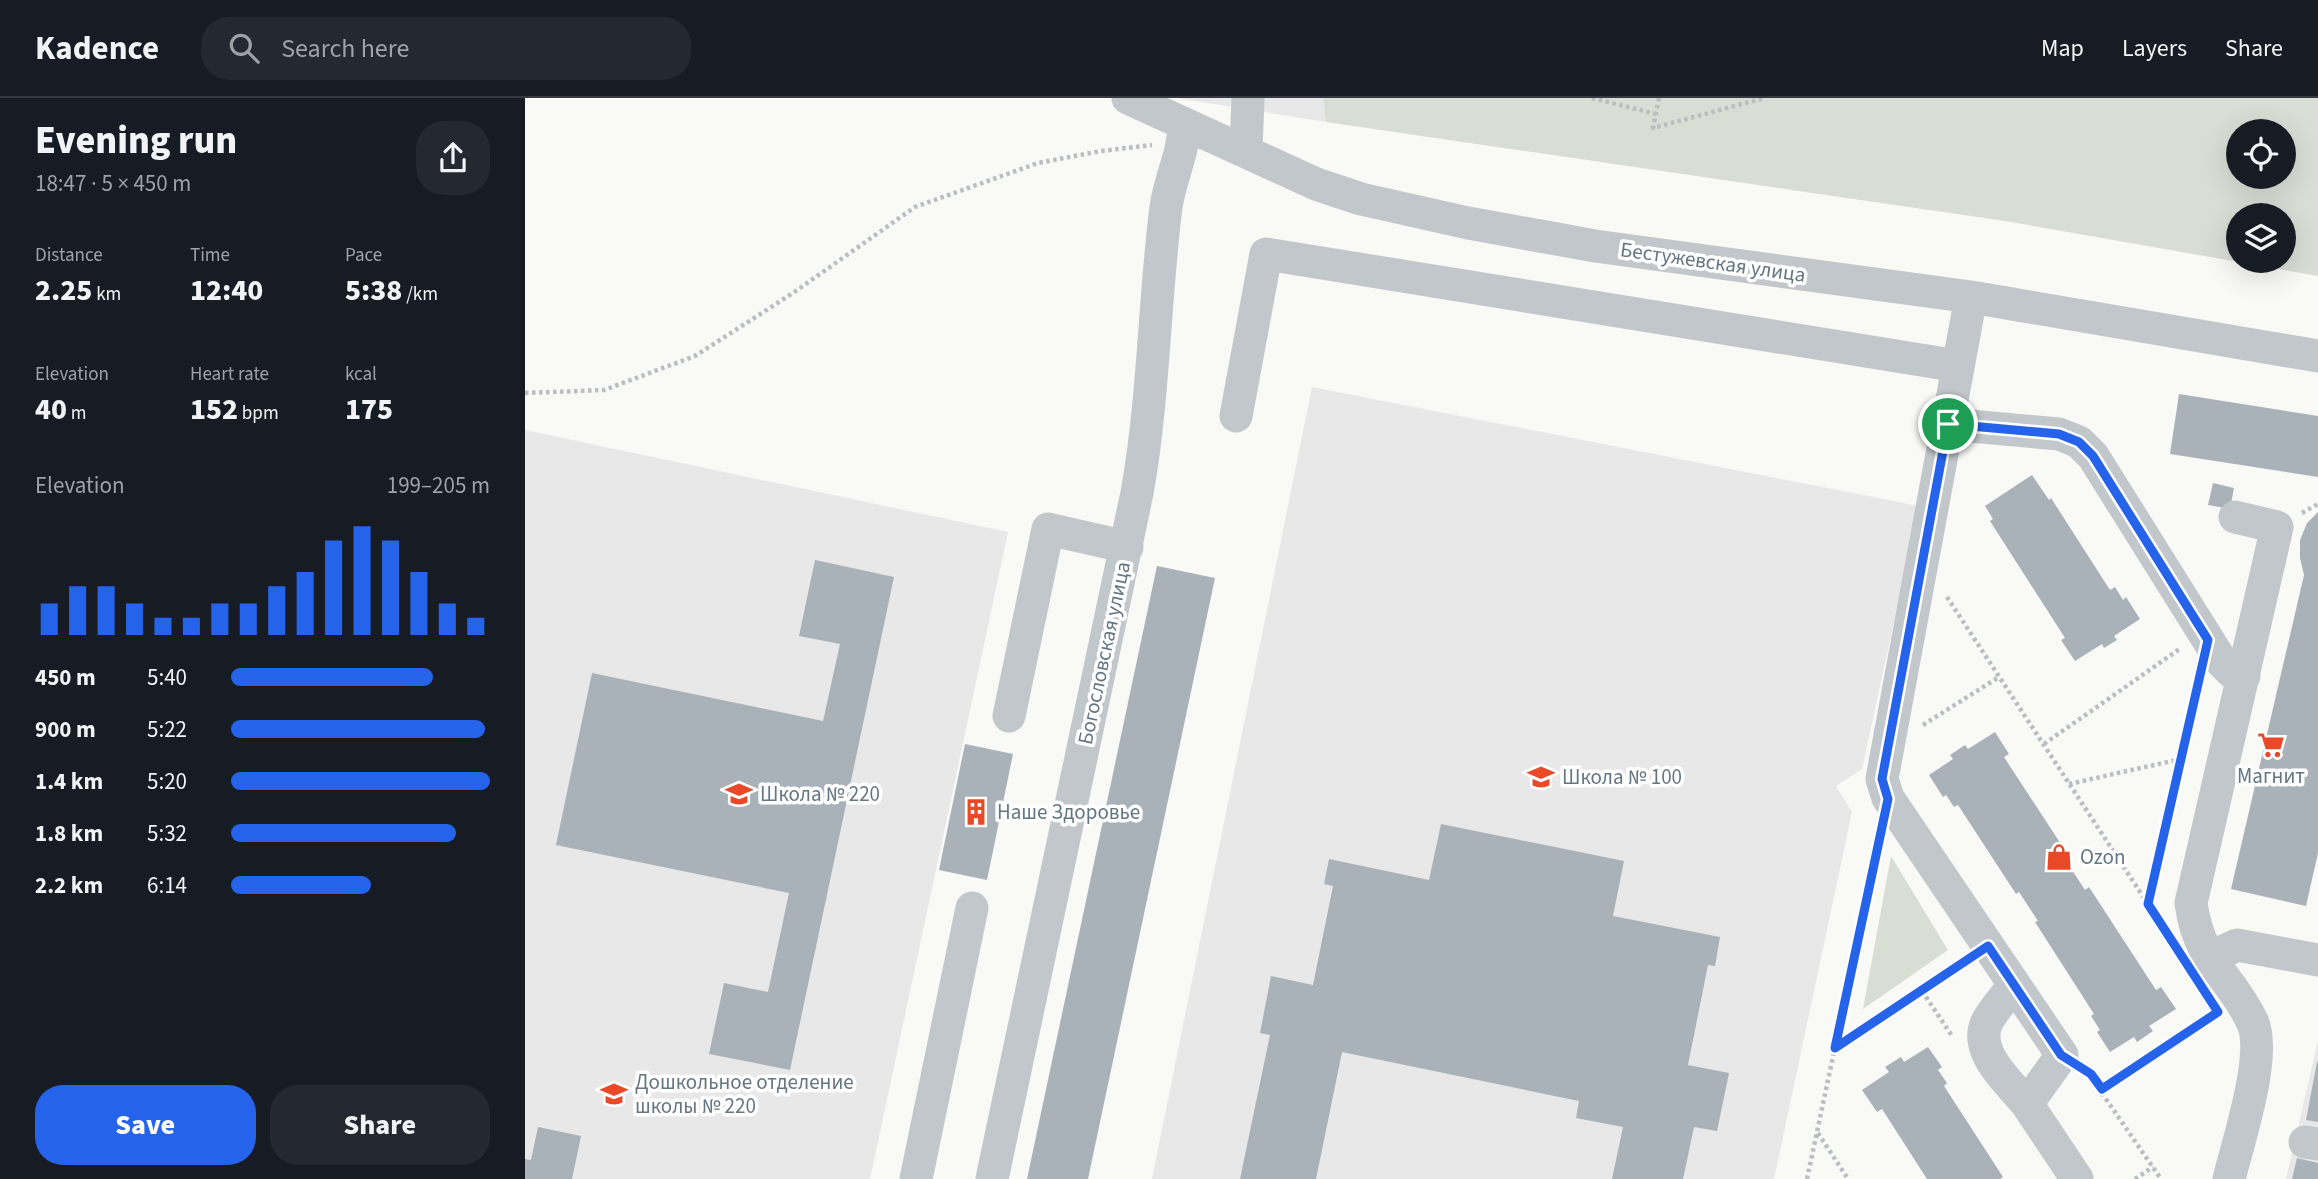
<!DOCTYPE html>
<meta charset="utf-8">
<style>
:root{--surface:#171b24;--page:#242831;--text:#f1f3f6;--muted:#9ea1a6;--line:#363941;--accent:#2563eb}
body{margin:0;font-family:"Source Sans 3",sans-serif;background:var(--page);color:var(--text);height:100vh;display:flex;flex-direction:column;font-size:26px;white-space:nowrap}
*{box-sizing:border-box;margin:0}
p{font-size:23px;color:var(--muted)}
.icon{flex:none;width:38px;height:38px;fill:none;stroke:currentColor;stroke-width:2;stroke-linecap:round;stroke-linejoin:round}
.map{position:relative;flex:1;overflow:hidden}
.details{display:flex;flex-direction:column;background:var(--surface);width:525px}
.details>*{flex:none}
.buttons{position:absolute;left:1701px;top:21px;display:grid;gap:14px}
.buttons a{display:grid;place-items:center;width:70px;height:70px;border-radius:50%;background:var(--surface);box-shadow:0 7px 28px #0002;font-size:35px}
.pin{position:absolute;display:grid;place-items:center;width:60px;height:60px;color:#fff;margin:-30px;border:4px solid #fff;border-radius:50%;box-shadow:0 2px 7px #0007}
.round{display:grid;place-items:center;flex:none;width:74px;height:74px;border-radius:28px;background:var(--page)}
.headline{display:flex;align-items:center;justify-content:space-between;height:119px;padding:0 35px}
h1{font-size:38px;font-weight:800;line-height:52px}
.figures{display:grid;grid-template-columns:repeat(3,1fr);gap:10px;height:119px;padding:7px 35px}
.figures div{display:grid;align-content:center}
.figures b{font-size:30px;font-weight:800}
.figures small{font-size:19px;font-weight:400}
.figures p{font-size:19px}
.chart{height:196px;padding:14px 35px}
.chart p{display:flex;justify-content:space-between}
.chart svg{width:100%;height:126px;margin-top:7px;stroke:var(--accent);stroke-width:6}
.action{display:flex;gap:14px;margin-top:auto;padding:14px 35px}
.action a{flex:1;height:80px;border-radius:28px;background:var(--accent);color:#fff;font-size:28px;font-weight:800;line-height:80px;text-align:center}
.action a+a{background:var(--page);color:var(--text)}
ul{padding:0 35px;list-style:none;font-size:23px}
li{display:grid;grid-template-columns:112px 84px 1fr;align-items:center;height:52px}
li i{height:18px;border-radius:9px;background:var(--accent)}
header{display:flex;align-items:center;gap:42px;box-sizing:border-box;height:98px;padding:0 35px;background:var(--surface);border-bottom:2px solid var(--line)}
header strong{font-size:33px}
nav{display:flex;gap:38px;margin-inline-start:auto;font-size:24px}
.search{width:490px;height:63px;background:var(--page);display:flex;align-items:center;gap:18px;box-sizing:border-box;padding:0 24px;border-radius:28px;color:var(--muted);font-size:26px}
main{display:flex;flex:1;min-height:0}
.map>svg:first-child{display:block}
.built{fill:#e7e8e7}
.green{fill:#d9ded5;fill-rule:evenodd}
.building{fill:#a9b2b8}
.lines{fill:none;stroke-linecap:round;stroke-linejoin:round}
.path{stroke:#babec1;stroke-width:4.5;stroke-dasharray:3.5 3.5;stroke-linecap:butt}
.minor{stroke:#c2c7cb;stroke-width:33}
.route-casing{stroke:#fff;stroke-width:14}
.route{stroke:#2563eb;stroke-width:9}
.labels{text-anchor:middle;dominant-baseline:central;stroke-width:7;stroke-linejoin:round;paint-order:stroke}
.street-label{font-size:21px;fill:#637682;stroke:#fff}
.poi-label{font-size:21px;fill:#637682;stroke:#fff;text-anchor:start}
</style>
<header>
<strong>Kadence</strong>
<div class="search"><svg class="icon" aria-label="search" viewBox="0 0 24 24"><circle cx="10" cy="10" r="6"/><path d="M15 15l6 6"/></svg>Search here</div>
<nav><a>Map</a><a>Layers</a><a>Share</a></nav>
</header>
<main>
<section class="details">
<div class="headline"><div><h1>Evening run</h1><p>18:47 · 5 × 450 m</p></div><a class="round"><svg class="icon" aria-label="share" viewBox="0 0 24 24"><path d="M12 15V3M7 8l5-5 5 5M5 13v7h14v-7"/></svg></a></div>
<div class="figures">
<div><p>Distance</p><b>2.25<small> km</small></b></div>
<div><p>Time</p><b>12:40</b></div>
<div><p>Pace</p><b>5:38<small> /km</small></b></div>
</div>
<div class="figures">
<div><p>Elevation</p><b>40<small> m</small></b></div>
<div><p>Heart rate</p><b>152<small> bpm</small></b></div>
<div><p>kcal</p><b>175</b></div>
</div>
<div class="chart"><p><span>Elevation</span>199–205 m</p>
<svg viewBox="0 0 160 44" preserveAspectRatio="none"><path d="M5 44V33M15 44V27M25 44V27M35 44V33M45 44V38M55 44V38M65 44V33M75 44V33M85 44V27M95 44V22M105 44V11M115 44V6M125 44V11M135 44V22M145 44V33M155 44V38"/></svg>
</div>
<ul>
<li><b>450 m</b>5:40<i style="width:78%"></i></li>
<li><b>900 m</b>5:22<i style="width:98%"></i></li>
<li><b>1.4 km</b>5:20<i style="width:100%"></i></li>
<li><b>1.8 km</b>5:32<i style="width:87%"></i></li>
<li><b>2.2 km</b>6:14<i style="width:54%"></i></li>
</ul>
<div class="action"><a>Save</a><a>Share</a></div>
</section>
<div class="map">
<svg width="1793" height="1081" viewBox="0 0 1793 1081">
<rect width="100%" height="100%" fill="#f9f9f6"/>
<path class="built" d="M656,0H798L801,24L658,1Z
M787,289L1394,408L1337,671L1311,688L1327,714L1249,1081H627Z
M0,332L483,434L345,1081H0Z
M1793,943V1081H1761Z"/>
<path class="green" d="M798,0H1793V178L1480,123L801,24ZM1713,33H1759V79H1713ZM1713,117H1759V163H1713Z
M1366,758L1423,852L1338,911Z"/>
<path class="building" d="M1654,296L1793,318V379L1645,356Z
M1507,377L1524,402L1526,400L1585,492L1590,489L1598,502L1601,499L1615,521L1589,538L1592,542L1579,550L1577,546L1550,563L1536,542L1540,540L1465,423L1468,421L1460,408Z
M1688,385L1709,390L1705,411L1683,407Z
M1793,414V755L1781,808L1706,791L1779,477L1775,460V442L1782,425Z
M290,462L369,479L265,972L184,956L199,885L243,894L264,795L31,747L67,575L298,623L315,546L274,538Z
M632,468L690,480L563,1081H502Z
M1470,634L1484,656L1479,659L1545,760L1541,763L1560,792L1564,789L1631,892L1636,889L1651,911L1624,928L1628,933L1612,944L1609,939L1585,954L1572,934L1575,932L1566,918L1569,916L1510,824L1513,823L1494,794L1491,796L1433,707L1429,709L1421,697L1418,699L1404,677L1428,661L1425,657L1440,647L1443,651Z
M440,646L488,656L462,782L414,772Z
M916,726L1099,763L1088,818L1195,839L1190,868L1183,867L1163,967L1204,975L1192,1033L1169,1029L1158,1081H1087L1098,1029L1051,1020L1054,1003L817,954L791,1081H715L745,937L735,935L746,878L788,887L808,788L799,786L804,761L904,782Z
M1403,949L1417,969L1413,972L1422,985L1419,988L1478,1079L1475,1081H1402L1357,1011L1352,1014L1337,992L1364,974L1360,969L1376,959L1379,964Z
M1792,964H1793V1024L1781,1022Z
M13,1029L56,1038L47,1081H0V1061L6,1062Z
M1772,1060L1793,1065V1081H1767Z"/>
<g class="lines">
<path class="path" d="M1067,0L1131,16
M1134,0L1128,30L1239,0
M0,295L79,292L170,258L268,195L390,109L513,65L576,53L627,47
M1777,415L1793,406
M1422,499L1638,829
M1398,627L1474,579
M1519,646L1656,550
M1544,686L1656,661
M1623,805L1673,585
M1397,893L1427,938
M1311,949L1438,866
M1561,972L1636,1081
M1577,991L1690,916
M1293,1035L1323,1081
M1282,1081L1354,742
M1610,1081L1628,1069"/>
<path class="minor" d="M603,0L791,86L836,101L943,125L1070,148L1446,199L1793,258
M721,53L723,0
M1446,199L1357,681L1363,700L1537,957L1502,1006L1552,1081
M711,318L741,156L1433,268
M1423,326L1534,336L1554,344L1568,358L1697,564L1707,574L1719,578
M484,618L523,431L602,449
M1684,860L1712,847L1793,862
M1489,887C1481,898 1470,910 1463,922C1446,953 1485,985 1502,1006
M1780,1044L1793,1046
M391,1081L447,810
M467,1081L612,395C629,300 629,204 641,109C645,80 659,55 659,26
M1704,1081C1713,1044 1743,955 1727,923C1704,875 1674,865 1666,805L1752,429L1710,419"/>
</g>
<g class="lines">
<defs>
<path id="route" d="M1423,326L1534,336L1554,344L1568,358L1683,542L1623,806L1693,914L1577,991L1566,976L1536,957L1463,848L1310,950L1363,701L1357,681Z"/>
</defs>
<use href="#route" class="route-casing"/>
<use href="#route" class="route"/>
</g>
<defs>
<symbol id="supermarket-bare" viewBox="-9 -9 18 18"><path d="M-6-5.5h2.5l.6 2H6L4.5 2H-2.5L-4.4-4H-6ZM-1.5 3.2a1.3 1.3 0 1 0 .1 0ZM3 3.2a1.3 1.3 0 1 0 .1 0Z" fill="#e94926" stroke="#fff" stroke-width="2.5" paint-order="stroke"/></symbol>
<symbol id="school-bare" viewBox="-9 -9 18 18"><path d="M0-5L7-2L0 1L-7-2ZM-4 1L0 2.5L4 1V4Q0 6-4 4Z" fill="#e94926" stroke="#fff" stroke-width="2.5" paint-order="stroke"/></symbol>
<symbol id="building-bare" viewBox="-9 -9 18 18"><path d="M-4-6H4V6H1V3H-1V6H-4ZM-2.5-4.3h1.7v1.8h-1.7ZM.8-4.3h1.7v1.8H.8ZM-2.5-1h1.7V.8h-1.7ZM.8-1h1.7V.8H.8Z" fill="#e94926" stroke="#fff" stroke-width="2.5" paint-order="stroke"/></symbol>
<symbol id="shop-bare" viewBox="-9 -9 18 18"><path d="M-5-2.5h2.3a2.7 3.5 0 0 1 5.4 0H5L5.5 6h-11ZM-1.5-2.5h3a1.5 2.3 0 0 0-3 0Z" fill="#e94926" stroke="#fff" stroke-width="2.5" paint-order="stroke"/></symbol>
</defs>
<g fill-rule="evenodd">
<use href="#supermarket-bare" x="1727" y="628" width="38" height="38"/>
<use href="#school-bare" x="997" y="660" width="38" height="38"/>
<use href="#school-bare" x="195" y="677" width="38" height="38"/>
<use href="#building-bare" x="432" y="695" width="38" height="38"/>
<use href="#shop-bare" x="1515" y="740" width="38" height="38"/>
<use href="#school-bare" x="70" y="977" width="38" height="38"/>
</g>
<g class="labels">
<g class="street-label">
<text transform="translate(1188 164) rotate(8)">Бестужевская улица</text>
<text transform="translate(579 555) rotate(-78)">Богословская улица</text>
</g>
<g class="poi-label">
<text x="1746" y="678" text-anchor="middle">Магнит</text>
<text x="1037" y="679">Школа № 100</text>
<text x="235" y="696">Школа № 220</text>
<text x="472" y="714">Наше Здоровье</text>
<text x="1555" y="759">Ozon</text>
<text x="110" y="984">Дошкольное отделение<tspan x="110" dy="24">школы № 220</tspan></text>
</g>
</g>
</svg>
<div class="buttons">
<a><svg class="icon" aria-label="locate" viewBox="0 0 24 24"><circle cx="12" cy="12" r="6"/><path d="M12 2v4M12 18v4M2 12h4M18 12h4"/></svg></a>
<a><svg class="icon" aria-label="layers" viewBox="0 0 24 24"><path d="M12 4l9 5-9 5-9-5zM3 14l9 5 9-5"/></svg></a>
</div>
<div class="pin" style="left:1423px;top:326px;background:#1e9e55"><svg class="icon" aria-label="arrive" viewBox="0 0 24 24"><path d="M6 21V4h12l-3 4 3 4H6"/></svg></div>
</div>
</main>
